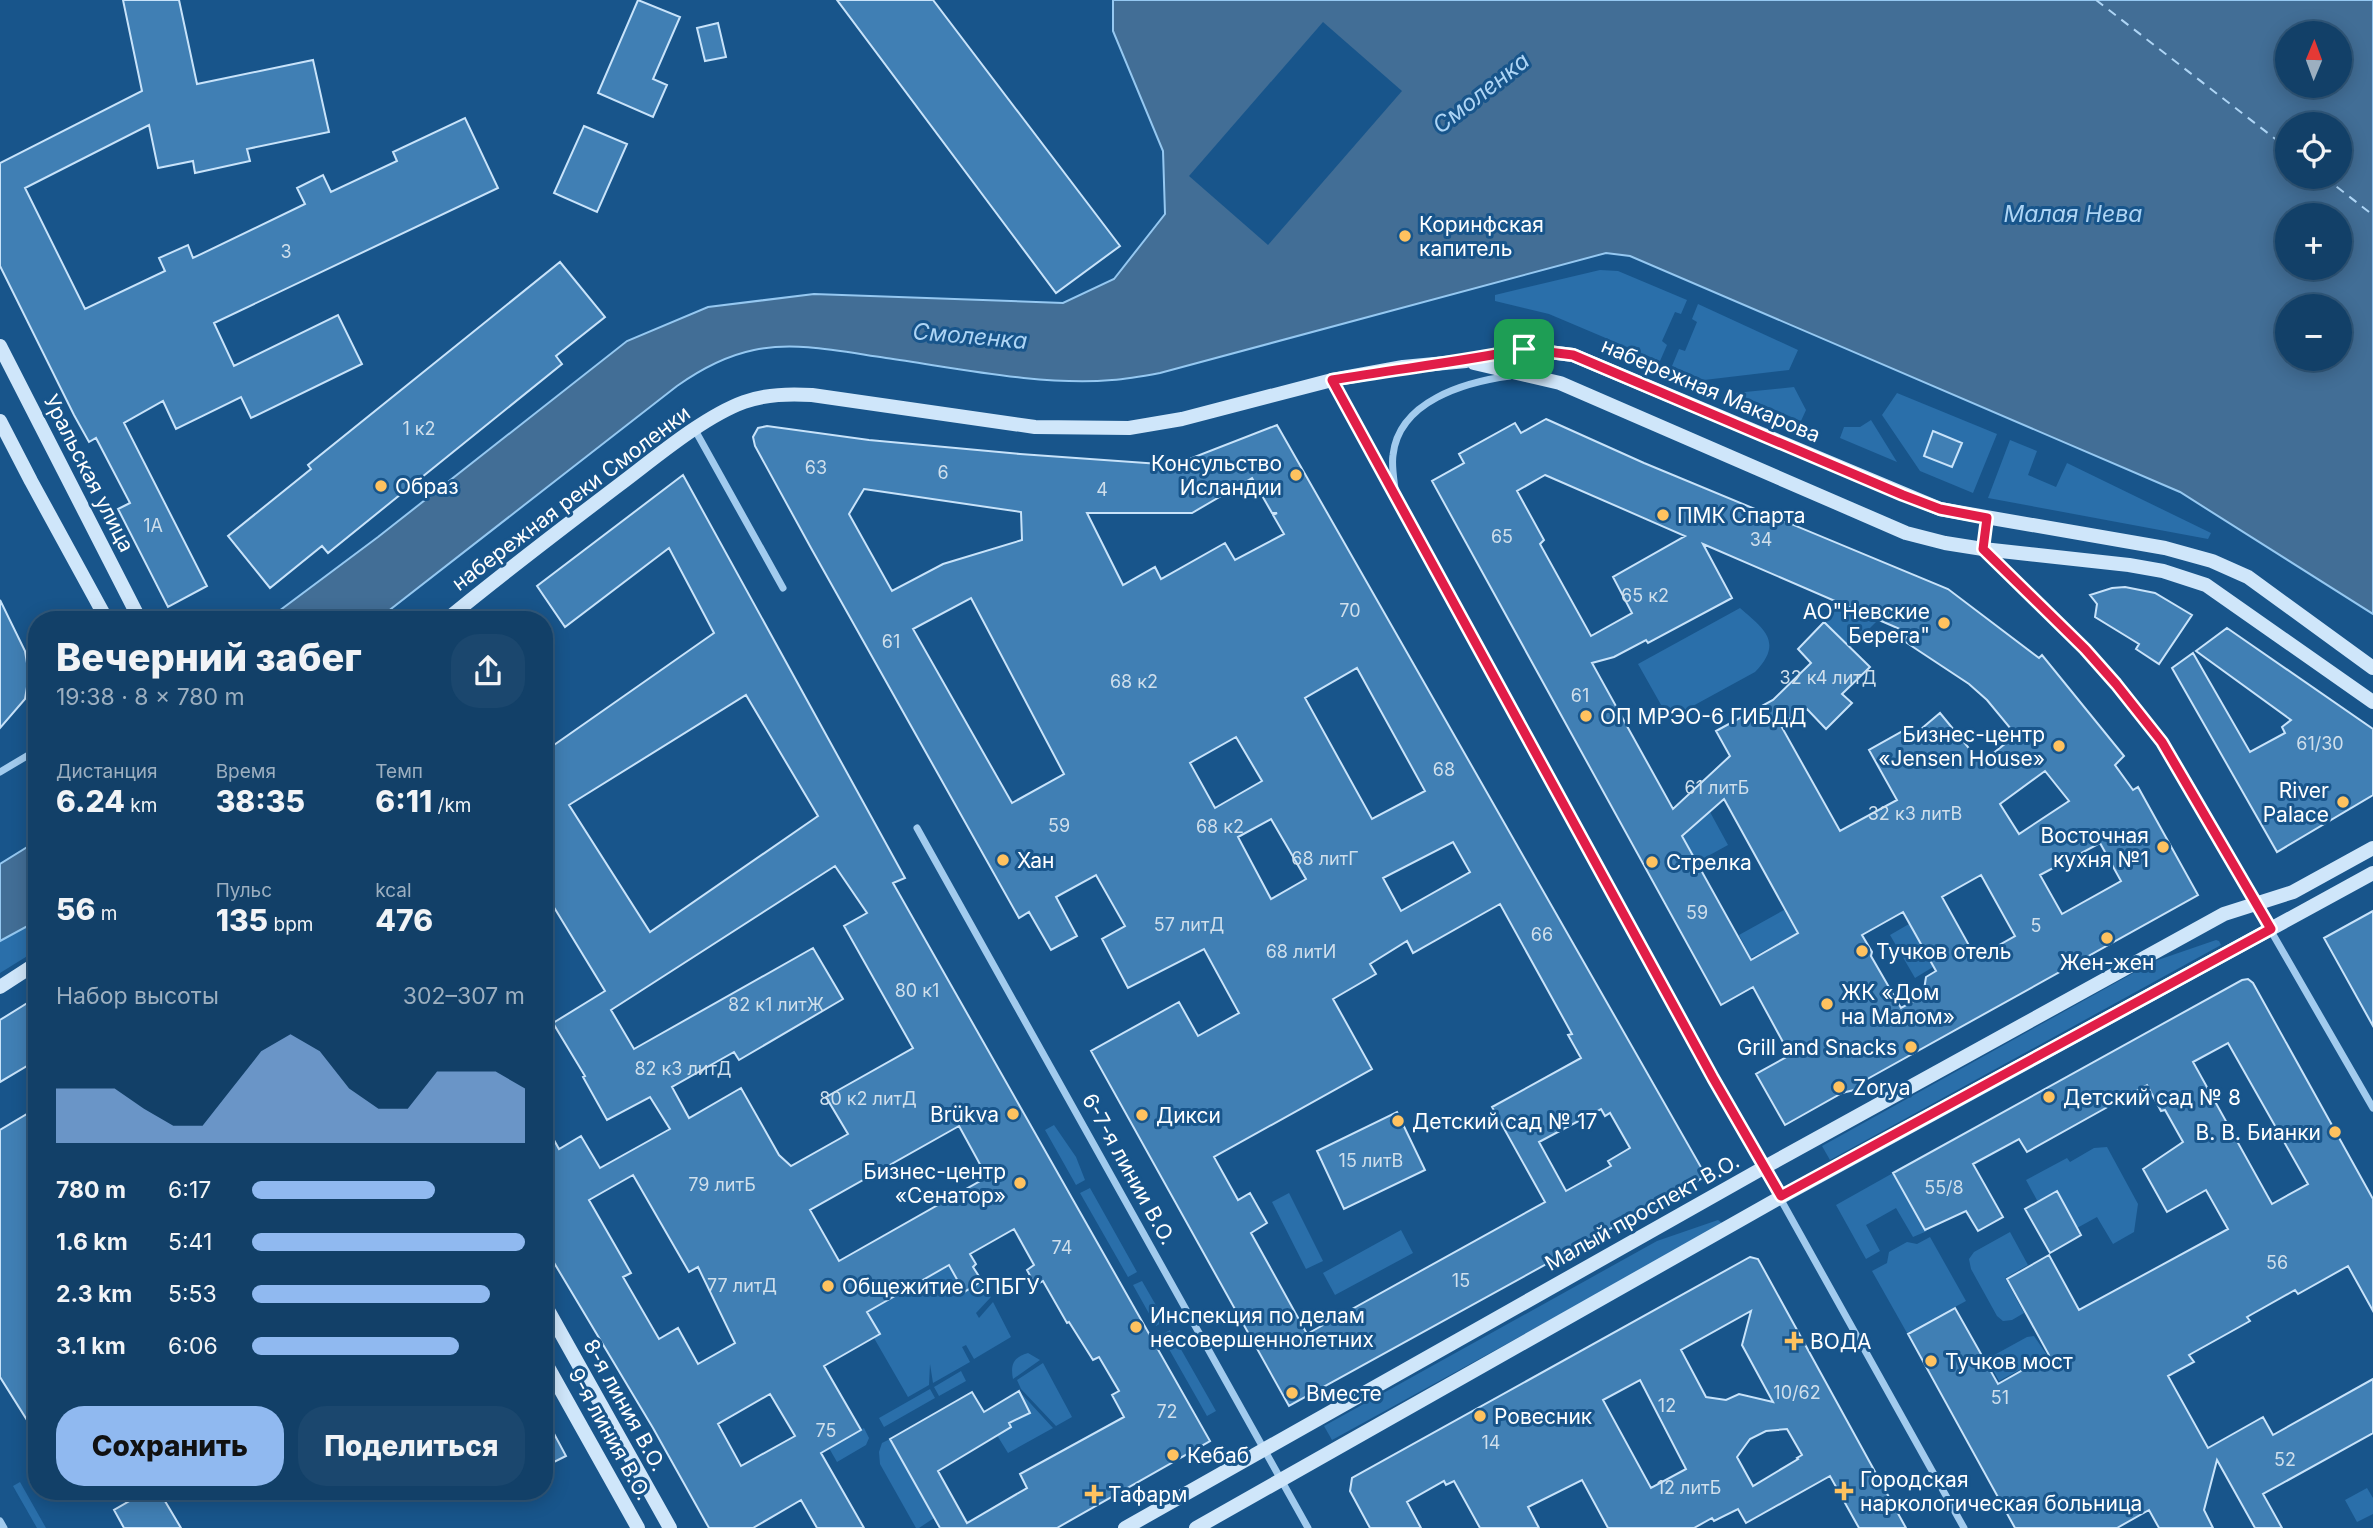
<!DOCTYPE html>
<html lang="ru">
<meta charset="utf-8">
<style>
:root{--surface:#124068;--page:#1b476e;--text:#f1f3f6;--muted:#9cafc0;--line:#31597c;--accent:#90b9f0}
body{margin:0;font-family:Inter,sans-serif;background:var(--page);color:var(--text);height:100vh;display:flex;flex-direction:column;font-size:26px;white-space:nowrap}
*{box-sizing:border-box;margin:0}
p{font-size:23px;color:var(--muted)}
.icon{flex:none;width:38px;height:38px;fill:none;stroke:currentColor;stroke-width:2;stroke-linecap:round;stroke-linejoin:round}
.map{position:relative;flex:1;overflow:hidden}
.details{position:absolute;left:28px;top:611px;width:525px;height:889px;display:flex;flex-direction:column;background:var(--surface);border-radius:28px;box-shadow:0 4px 18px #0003,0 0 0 2px var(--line)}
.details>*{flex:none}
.needle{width:46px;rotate:1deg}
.controls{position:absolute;left:2275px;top:21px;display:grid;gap:14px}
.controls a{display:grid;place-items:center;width:77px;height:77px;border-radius:50%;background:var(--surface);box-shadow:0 4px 18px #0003,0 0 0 2px var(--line);font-size:35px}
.pin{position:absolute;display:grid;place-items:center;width:60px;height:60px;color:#fff;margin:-30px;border-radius:14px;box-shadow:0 4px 10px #0006}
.round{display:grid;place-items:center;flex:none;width:74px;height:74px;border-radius:28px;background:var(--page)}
.summary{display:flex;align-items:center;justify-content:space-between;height:119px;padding:0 28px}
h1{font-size:38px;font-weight:800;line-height:52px}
.figures{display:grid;grid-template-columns:repeat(3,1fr);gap:10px;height:119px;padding:7px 28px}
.figures div{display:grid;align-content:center}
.figures b{font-size:30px;font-weight:800}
.figures small{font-size:19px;font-weight:400}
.figures p{font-size:19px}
.chart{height:196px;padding:14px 28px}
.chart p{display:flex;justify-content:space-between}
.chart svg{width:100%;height:126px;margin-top:7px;fill:var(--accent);opacity:.7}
.primary-button{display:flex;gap:14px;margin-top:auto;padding:14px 28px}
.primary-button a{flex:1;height:80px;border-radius:28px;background:var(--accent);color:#111;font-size:28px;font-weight:800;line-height:80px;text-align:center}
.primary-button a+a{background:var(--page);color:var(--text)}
ul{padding:0 28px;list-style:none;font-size:23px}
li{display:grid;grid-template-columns:112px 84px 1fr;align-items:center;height:52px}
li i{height:18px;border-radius:9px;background:var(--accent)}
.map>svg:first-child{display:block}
.green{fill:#2a6faa;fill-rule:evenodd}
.water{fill:#426e96;stroke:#95c8f1;stroke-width:2;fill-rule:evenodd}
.pier{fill:#18558b}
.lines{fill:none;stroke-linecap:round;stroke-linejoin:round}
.ferry{stroke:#aed5f5;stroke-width:2;stroke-dasharray:9 7;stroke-linecap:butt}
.building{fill:#407fb4;stroke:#c8e3fa;stroke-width:2;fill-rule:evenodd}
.street{stroke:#a2cbee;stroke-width:7}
.secondary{stroke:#cfe6fa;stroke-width:14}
.route-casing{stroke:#fff;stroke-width:14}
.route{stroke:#e11d48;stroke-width:9}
.poi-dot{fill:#ffc25f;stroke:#18558b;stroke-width:2.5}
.labels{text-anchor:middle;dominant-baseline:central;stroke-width:6;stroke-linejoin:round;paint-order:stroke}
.number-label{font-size:18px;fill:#cfdfec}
.poi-label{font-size:21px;fill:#fff;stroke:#18558b;text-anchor:start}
.street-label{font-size:21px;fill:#fff;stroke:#18558b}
.water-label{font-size:23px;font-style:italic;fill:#aed5f5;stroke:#18558b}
</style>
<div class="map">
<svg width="2373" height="1528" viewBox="0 0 2373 1528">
<rect width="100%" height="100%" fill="#18558b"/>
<path class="green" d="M1600,270L1618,271L1687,300L1681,314L1675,312L1662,341L1667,345L1660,361L1549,314L1495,301V295Z
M1698,304L1798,350L1789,370L1704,380L1672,366L1679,349L1685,351L1697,322L1692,319Z
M1794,387L1806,410L1801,421L1735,393Z
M1897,393L1997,434L1973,493L1920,471L1882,415ZM1934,432L1962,443L1952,467L1924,456Z
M1871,420L1897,462L1840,438L1844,427H1860Z
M2010,440L2037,451L2028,475L2056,487L2067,463L2211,533L2208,539L1988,498Z
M1840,604L1878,620L1851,647L1838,635L1835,637L1822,624Z
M1740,608C1764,629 1784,642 1755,672L1669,719L1638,664Z
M1710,812L1728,845L1697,862L1683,837Z
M1784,910L1797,933L1751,958L1739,935Z
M37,921V950L0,973V941Z
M1909,924L1933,967L1915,978L1890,935Z
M2216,940L2219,941L2221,945L1830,1160L1822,1146L2155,961Z
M1054,1125L1076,1157L1085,1180L1076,1185L1045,1130Z
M2107,1147L2138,1204L2134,1232L2113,1244L2097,1217L2077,1228L2057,1192L2038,1202L2026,1180L2067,1158L2070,1162L2094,1148Z
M1893,1173L1927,1231L1913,1237L1896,1208L1866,1225L1880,1251L1866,1259L1836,1205Z
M1090,1188L1137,1272L1128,1277L1080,1193Z
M1289,1193L1323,1261L1306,1269L1272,1202Z
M1718,1220L1722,1223L1719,1227L1332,1440L1324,1426L1657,1241Z
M1401,1230L1413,1253L1335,1295L1323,1273Z
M2010,1232L2028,1265L2005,1278L2024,1313L2012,1320L2003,1321L1997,1316L1971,1269L1969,1259L1974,1252Z
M1930,1237L1966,1301L1907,1333L1872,1271L1887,1263L1889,1252L1907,1242L1917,1244Z
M967,1256L977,1273L965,1292L982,1281L991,1297L976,1313L979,1318L993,1302L1011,1337L974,1359L966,1345L962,1347L970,1362L933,1383L930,1364L929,1385L908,1397L874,1338L880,1334L867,1312Z
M1142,1281L1165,1321L1156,1326L1133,1285Z
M1170,1330L1216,1411L1207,1416L1161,1335Z
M2034,1336L2047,1355L1999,1381L1987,1359L2027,1337Z
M1028,1353L1040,1360L1013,1379C1010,1364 1014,1357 1028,1353Z
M1043,1363L1072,1417L1056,1426L1021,1389L1017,1380Z
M961,1371L966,1381L939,1396L934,1387Z
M930,1389L935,1398L884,1427L879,1418Z
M1020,1392L1053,1428L1008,1453L995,1432L1030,1413Z
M864,1428L869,1438L866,1445L837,1462L829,1448Z
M890,1439L934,1518L919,1528H916L880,1464L879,1452L882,1443Z
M20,1482L46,1528H37L13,1486Z
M2367,1488L2373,1498V1514L2357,1522L2345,1500Z"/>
<path class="water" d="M1113,0H2373V614L2180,492L1630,256L1606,253L1160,373C1144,376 1128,379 1112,380C1041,386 957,368 886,358C844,352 796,341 754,350C725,356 701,369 677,386L378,619L267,620L378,537L627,341L708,307L814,294L1063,303L1114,279L1165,214L1163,151L1113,31ZM2287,33H2340V86H2287ZM2287,124H2340V177H2287ZM2287,215H2340V268H2287ZM2287,306H2340V359H2287Z
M37,841V921L0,941V864Z"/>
<path class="pier" d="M1323,22L1402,91L1268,245L1189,176Z"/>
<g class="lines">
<path class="ferry" d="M2096,0L2287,148
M2324,177L2373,215"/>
</g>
<path class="building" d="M123,0H179L197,84L313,60L329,132L247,149L250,161L195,173L193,161L158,168L149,125L25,188L85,309L165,271L159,258L188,245L193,258L305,204L297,188L323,175L331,192L397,161L393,152L465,118L498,188L214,323L234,366L338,315L362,364L251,418L241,397L176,429L163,401L124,423L207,586L168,607L118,509L130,503L96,438L89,442L74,415L0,266V163L142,91Z
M638,0L680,17L653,79L667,85L653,117L598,93Z
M837,0H933L1120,246L1056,293Z
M718,23L726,57L705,61L697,28Z
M584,126L627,144L597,212L554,193Z
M560,262L605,317L556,356L562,364L328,553L322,546L270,588L228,536L311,469L308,465Z
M1546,419L1644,463L1948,589L2039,658L2042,655L2124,756L2115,765L2133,790L2138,787L2198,895L1862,1082L1854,1090L1842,1093L1785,1125L1756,1074L1790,1055L1753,987L1721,1005L1432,481L1464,463L1459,454L1515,423L1521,433ZM1545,475L1685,536L1613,577L1632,613L1591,636L1540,544L1544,540L1517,491ZM1703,544L1909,633L1904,641L1969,684L1987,700L2016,735L1981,763L1940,713L1914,735L1910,727L1869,750L1897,800L1840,831L1780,724L1807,709L1826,729L1852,703L1842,694L1870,667L1824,622L1798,649L1811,663L1773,700L1716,731L1730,756L1673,809L1592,663L1614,657L1646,640L1648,643L1732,598ZM2045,771L2069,801L2019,834L2000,804ZM1724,799L1798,933L1751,960L1682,836ZM2100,843L2121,881L2062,914L2040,875ZM1981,875L2015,936L1976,958L1942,897ZM1903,912L1936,971L1926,977L1923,996L1901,1008L1871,956L1872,952L1862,935Z
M1277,425L1706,1176L1289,1406L1091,1051L1179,1002L1198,1036L1239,1013L1204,949L1128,988L1102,939L1125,926L1096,875L1056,897L1077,936L1051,950L1029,912L1019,918L811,548L755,446L753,437L758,428L767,426L869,440L1020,454L1174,465ZM1252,478L1272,513H1277L1273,515L1284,534L1235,560L1225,543L1161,579L1155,567L1123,585L1087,513H1192ZM864,489L1021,512L1022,540L943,564L892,591L849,514ZM971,598L1064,774L1012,803L913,629ZM1357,668L1425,791L1372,819L1305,698ZM1236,737L1262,781L1215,808L1190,763ZM1271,819L1306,879L1271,899L1238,837ZM1453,842L1470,872L1401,911L1383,878ZM1500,904L1572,1034L1568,1035L1581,1058L1492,1107L1545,1202L1307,1334L1251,1233L1267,1223L1250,1193L1238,1200L1214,1157L1372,1069L1333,999L1376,974L1370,964L1407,941L1413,953ZM1601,1109L1605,1116L1610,1113L1630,1148L1608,1161L1611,1166L1566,1191L1539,1142Z
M1933,431L1962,443L1952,467L1924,456Z
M683,475L905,878L893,883L1210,1441L1057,1528H940L890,1439L972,1392L984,1412L1019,1391L1030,1413L1009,1423L1011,1427L938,1471L967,1523L1027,1488L1020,1474L1124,1417L1112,1395L1119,1391L1099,1357L1093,1360L1069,1322L1067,1323L1043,1281L1035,1285L1027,1270L1034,1265L1014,1229L970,1254L976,1264L973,1267L982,1281L964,1292L949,1265L867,1312L880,1334L824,1366L861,1430L821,1453L864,1528H817L801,1500L753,1528H709L653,1428L544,1246V1122L559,1149L581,1136L600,1168L670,1129L650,1097L607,1120L583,1077L585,1076L553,1023L605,991L544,891V752L714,633L669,548L565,627L537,586ZM746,695L818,816L650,932L569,805ZM835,866L867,913L844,926L913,1048L826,1097L848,1134L791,1166L779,1155L741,1088L689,1118L672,1087L734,1052L739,1060L843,999L813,948L634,1049L611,1010ZM959,1126L987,1177L839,1261L810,1210ZM633,1175L689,1272L698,1267L735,1343L698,1364L678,1328L659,1339L623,1277L631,1273L589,1200ZM770,1394L795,1436L741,1466L718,1424Z
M2125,587L2155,593L2192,615L2159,664L2136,649L2139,644L2095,617L2097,604L2090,595L2112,588Z
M0,600L25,651L29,675L25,699L0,728Z
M2227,628L2373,729V795L2277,852L2172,668L2193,653L2250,752L2285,733L2282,727L2291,720L2196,651Z
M2373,911V1026L2324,938Z
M2248,979L2253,983L2373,1199V1311L2348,1266L2298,1294L2295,1290L2247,1317L2250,1321L2189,1355L2194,1362L2168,1376L2208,1448L2263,1417L2273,1435L2373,1379V1433L2263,1494L2282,1528H2255L2217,1460L2204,1510L2213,1528H2159L2149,1510L2117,1528H2015L1908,1334L1955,1308L1998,1384L2049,1355L2007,1279L2049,1255L2079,1310L2228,1229L2206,1190L2167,1212L2143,1169L2183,1142L2165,1110L2161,1111L2147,1085L2027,1152L2019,1139L1973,1164L2003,1217L1978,1231L1966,1211L1925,1230L1893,1173L2242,980ZM2228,1043L2308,1184L2272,1204L2193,1062Z
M37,997V1060L0,1082V1020Z
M37,1108V1436L0,1377V1130Z
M1397,1112L1425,1170L1344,1209L1317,1151Z
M2057,1191L2081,1235L2050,1253L2025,1209Z
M1750,1257L1758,1259L1906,1528H1859L1830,1476L1746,1523L1738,1509L1714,1521L1712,1518L1694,1528H1608L1582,1480L1528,1507L1539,1528H1480L1454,1481L1446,1485L1444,1481L1407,1502L1421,1528H1370L1350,1491L1352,1478ZM1751,1311L1742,1345L1773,1402L1739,1394L1726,1400L1706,1397L1681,1350ZM1640,1380L1686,1469L1651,1488L1603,1400ZM1787,1429L1802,1455L1797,1458L1798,1459L1753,1486L1737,1457L1750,1439L1766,1431Z
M544,1415L566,1456L544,1467Z
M147,1491H159L181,1528H124L114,1510Z"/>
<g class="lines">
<path class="street" d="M1332,380L1713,1078L1964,1528
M695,430L783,588
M1396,498C1395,484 1391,468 1393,455C1399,401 1465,382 1510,376
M1987,518L1983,549L2085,649L2116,684L2162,742L2373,1108
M0,772L37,750
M917,828L1308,1528
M0,1521L4,1528"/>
<path class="secondary" d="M0,346L140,620
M1474,363L1560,383L1906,533L1945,543L1983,549L2129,565L2163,571L2206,585L2373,702
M0,421L31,481L107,620
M446,620C503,573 561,529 619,485C655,458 703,417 744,402C767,394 789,394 812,395L1035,427L1129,428L1182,419L1332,380L1403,367L1466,361L1524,349L1573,355L1940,509L2165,548L2212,561L2248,577L2373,668
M0,987L37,963
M544,1303L670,1528
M544,1360L638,1528
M1125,1528L1763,1168L2224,914L2293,892L2373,848
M1196,1528L1781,1197L2373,873"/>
</g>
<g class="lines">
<defs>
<path id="route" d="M1524,349L1573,355L1903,495L1940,509L1987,518L1983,549L2085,649L2116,684L2162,742L2271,929L1781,1196L1713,1078L1332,380C1396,369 1460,362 1524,349Z"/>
</defs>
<use href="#route" class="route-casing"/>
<use href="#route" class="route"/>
</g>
<g class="poi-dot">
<circle cx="1405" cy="236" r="7"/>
<circle cx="1296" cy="475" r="7"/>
<circle cx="381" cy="486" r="7"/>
<circle cx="1663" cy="515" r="7"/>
<circle cx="1944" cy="623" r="7"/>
<circle cx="1586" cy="716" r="7"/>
<circle cx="2059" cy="746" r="7"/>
<circle cx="2343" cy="802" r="7"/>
<circle cx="2163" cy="847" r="7"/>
<circle cx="1003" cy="860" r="7"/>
<circle cx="1652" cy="862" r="7"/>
<circle cx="2107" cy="938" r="7"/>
<circle cx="1862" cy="951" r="7"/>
<circle cx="1827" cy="1004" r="7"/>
<circle cx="1911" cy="1047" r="7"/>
<circle cx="1839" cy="1087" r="7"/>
<circle cx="2049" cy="1097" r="7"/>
<circle cx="1013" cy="1114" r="7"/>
<circle cx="1142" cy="1115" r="7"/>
<circle cx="1398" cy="1121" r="7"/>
<circle cx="2335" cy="1132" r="7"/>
<circle cx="1020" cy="1183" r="7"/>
<circle cx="828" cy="1286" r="7"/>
<circle cx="1136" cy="1327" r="7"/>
<path d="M1790.5 1330.5h7v7h7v7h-7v7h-7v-7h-7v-7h7z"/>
<circle cx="1931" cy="1361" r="7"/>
<circle cx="1292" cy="1393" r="7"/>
<circle cx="1480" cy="1416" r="7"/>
<circle cx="1173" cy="1455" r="7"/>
<path d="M1840.5 1480.5h7v7h7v7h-7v7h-7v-7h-7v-7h7z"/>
<path d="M1090.5 1483.5h7v7h7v7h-7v7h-7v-7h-7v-7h7z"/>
</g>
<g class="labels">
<g class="number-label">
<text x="286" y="251">3</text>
<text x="419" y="428">1 к2</text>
<text x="816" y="467">63</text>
<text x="943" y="472">6</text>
<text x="1102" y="489">4</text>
<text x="153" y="525">1А</text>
<text x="1502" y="536">65</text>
<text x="1761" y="539">34</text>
<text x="1645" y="595">65 к2</text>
<text x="1350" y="610">70</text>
<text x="891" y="641">61</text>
<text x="1828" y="677">32 к4 литД</text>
<text x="1134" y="681">68 к2</text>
<text x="1580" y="695">61</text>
<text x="2320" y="743">61/30</text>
<text x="1444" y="769">68</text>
<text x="1717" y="787">61 литБ</text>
<text x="1915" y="813">32 к3 литВ</text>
<text x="1059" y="825">59</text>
<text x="1220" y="826">68 к2</text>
<text x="1325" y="858">68 литГ</text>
<text x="1697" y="912">59</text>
<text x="1189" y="924">57 литД</text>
<text x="2036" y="925">5</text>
<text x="1542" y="934">66</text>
<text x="1301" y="951">68 литИ</text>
<text x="917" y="990">80 к1</text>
<text x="776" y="1004">82 к1 литЖ</text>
<text x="683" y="1068">82 к3 литД</text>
<text x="868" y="1098">80 к2 литД</text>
<text x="1371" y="1160">15 литВ</text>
<text x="722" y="1184">79 литБ</text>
<text x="1944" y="1187">55/8</text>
<text x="1062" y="1247">74</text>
<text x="2277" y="1262">56</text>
<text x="1461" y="1280">15</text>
<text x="742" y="1285">77 литД</text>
<text x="1797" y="1392">10/62</text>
<text x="2000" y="1397">51</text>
<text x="1667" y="1405">12</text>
<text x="1167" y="1411">72</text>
<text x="826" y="1430">75</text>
<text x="1491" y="1442">14</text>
<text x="2285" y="1459">52</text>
<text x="1689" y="1487">12 литБ</text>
</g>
<g class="poi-label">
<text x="1419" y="224">Коринфская<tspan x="1419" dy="24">капитель</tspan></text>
<text x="1282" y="463" text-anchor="end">Консульство<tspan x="1282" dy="24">Исландии</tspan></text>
<text x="395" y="486">Образ</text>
<text x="1677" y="515">ПМК Спарта</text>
<text x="1930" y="611" text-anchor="end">АО"Невские<tspan x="1930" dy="24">Берега"</tspan></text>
<text x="1600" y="716">ОП МРЭО-6 ГИБДД</text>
<text x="2045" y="734" text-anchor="end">Бизнес-центр<tspan x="2045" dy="24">«Jensen House»</tspan></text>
<text x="2329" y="790" text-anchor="end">River<tspan x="2329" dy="24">Palace</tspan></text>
<text x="2149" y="835" text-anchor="end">Восточная<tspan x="2149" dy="24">кухня №1</tspan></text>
<text x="1017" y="860">Хан</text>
<text x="1666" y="862">Стрелка</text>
<text x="1876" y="951">Тучков отель</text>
<text x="2107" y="962" text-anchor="middle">Жен-жен</text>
<text x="1841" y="992">ЖК «Дом<tspan x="1841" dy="24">на Малом»</tspan></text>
<text x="1897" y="1047" text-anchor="end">Grill and Snacks</text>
<text x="1853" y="1087">Zorya</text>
<text x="2063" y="1097">Детский сад № 8</text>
<text x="999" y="1114" text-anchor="end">Brükva</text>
<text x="1156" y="1115">Дикси</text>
<text x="1412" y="1121">Детский сад № 17</text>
<text x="2321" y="1132" text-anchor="end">В. В. Бианки</text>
<text x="1006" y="1171" text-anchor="end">Бизнес-центр<tspan x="1006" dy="24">«Сенатор»</tspan></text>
<text x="842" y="1286">Общежитие СПБГУ</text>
<text x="1150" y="1315">Инспекция по делам<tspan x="1150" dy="24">несовершеннолетних</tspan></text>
<text x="1810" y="1341">ВОДА</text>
<text x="1945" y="1361">Тучков мост</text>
<text x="1306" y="1393">Вместе</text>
<text x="1494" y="1416">Ровесник</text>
<text x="1187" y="1455">Кебаб</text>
<text x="1860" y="1479">Городская<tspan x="1860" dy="24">наркологическая больница</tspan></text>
<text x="1108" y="1494">Тафарм</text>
</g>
<g class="street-label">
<text transform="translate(1711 390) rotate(23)">набережная Макарова</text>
<text transform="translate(89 473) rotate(63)">Уральская улица</text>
<text transform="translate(571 498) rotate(-37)">набережная реки Смоленки</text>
<text transform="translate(1129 1169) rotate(61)">6-7-я линии В.О.</text>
<text transform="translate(1642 1212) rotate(-29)">Малый проспект В.О.</text>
<text transform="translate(625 1405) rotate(61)">8-я линия В.О.</text>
<text transform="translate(610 1434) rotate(61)">9-я линия В.О.</text>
</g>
<g class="water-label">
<text transform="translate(1481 93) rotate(-38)">Смоленка</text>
<text x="2073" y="214">Малая Нева</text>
<text transform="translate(970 336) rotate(5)">Смоленка</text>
</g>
</g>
</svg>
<div class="controls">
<a><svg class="needle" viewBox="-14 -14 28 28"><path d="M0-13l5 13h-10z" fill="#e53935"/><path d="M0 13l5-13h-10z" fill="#9cafc0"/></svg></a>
<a><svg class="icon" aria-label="locate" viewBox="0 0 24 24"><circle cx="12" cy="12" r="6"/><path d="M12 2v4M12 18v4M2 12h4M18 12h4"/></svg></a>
<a>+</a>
<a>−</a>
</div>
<div class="pin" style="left:1524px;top:349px;background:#1e9e55"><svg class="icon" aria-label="arrive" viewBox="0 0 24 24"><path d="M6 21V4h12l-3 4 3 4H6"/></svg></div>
<section class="details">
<div class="summary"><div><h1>Вечерний забег</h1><p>19:38 · 8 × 780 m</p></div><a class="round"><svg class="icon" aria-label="share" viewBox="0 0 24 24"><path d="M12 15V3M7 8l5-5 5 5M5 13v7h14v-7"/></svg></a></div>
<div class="figures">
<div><p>Дистанция</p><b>6.24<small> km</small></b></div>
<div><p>Время</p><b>38:35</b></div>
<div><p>Темп</p><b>6:11<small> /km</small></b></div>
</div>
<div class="figures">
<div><b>56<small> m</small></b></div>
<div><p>Пульс</p><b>135<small> bpm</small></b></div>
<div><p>kcal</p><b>476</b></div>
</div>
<div class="chart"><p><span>Набор высоты</span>302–307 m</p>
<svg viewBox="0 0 160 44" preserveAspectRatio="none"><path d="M0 44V25L10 25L20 25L30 32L40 38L50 38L60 25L70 12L80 6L90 12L100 25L110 32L120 32L130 19L140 19L150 19L160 25V44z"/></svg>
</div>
<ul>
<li><b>780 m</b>6:17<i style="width:67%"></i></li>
<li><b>1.6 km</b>5:41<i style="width:100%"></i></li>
<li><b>2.3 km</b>5:53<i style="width:87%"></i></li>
<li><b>3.1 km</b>6:06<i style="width:76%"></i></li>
</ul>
<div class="primary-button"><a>Сохранить</a><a>Поделиться</a></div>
</section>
</div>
